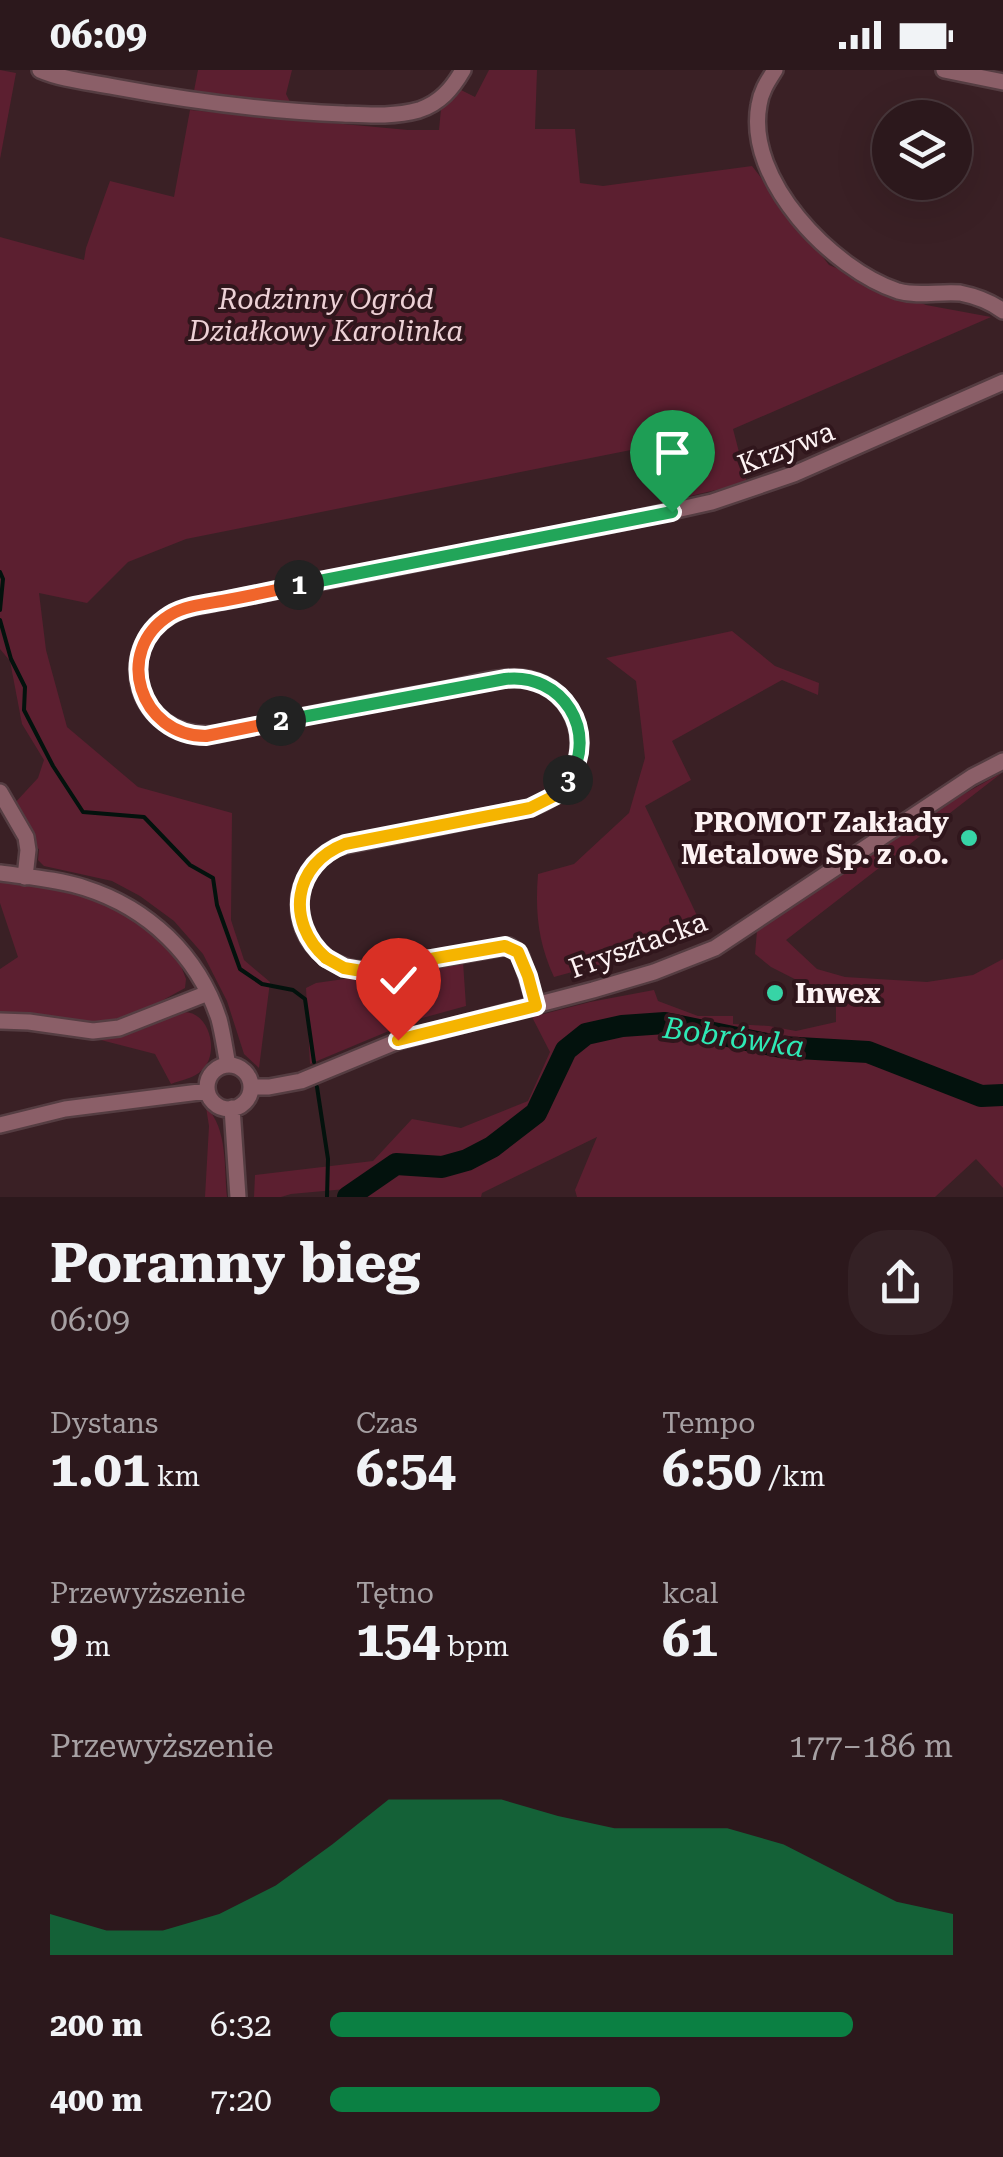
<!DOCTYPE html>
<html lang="pl">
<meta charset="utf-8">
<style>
:root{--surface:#2c181c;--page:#342125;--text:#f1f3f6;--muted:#a6a0a3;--line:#48373b;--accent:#0b8043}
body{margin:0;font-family:"Roboto Serif",serif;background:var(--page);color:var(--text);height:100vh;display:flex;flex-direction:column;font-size:38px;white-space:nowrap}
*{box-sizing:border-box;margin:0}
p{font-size:32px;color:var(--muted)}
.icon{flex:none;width:55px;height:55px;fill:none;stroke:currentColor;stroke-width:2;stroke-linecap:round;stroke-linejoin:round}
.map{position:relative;height:1127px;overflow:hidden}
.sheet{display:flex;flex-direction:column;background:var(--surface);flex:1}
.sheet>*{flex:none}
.tools{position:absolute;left:872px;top:30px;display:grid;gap:20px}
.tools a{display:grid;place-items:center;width:100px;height:100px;border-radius:50%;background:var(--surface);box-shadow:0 10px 40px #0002,0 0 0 2px var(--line);font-size:50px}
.pin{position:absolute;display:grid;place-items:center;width:85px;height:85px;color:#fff;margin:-102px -42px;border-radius:50% 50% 50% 0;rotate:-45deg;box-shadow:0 0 10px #0007}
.pin .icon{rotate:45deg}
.km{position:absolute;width:50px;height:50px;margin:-25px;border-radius:50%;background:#222;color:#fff;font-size:28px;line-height:50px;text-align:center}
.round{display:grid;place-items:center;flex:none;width:105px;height:105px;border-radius:40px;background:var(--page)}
.headline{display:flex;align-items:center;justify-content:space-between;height:170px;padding:0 50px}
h1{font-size:55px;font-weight:700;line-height:75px}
.stats{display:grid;grid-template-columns:repeat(3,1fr);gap:15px;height:170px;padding:10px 50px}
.stats div{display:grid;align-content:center}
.stats b{font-size:50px;font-weight:700}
.stats small{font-size:28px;font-weight:400}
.stats p{font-size:28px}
.chart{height:280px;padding:20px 50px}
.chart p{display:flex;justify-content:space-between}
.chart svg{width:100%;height:180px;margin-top:10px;fill:var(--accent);opacity:.7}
ul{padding:0 50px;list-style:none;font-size:32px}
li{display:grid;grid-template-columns:160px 120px 1fr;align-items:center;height:75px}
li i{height:25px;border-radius:12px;background:var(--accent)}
.status{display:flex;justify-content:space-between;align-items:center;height:70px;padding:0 50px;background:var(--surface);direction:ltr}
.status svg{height:28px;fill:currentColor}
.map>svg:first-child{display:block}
.green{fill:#5c1f30}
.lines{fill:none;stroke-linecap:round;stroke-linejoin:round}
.stream{stroke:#03120d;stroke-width:4}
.river{stroke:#03120d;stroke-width:22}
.minor-casing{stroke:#553d42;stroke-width:20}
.minor{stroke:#8b5f68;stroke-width:15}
.split-1-casing{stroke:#fff;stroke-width:20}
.split-2-casing{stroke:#fff;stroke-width:20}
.split-3-casing{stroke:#fff;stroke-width:20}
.split-4-casing{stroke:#fff;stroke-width:20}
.split-5-casing{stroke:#fff;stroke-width:20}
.split-1{stroke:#22a559;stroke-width:12}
.split-2{stroke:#f0652b;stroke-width:12}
.split-3{stroke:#22a559;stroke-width:12}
.split-4{stroke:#f5b400;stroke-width:12}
.split-5{stroke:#f5b400;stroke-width:12}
.poi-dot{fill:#37d4a6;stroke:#30161c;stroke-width:4}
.labels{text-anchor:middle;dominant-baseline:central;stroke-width:8;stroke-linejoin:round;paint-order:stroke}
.park-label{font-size:28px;font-style:italic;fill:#edd1d6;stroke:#30161c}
.street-label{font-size:28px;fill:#fdf2f3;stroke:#30161c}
.poi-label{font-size:28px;font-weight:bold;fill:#fdf2f3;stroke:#30161c;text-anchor:end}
.water-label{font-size:30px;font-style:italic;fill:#2ee9b5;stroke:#30161c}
</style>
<div class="status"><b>06:09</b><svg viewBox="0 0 49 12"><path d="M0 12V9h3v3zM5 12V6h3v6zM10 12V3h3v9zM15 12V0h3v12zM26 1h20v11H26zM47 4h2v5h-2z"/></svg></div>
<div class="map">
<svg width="1003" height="1127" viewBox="0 0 1003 1127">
<rect width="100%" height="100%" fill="#3a2025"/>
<path class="green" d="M0,0L16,3L0,89Z
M198,0H292L286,24L290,32L193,26Z
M489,0H537L535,59H575L580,113L603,116L752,96L829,195L926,235L991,247L733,359L747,413L690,426L676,371L186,469L128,492L87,533L39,523L46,580L67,657L138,717L232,743L231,850L244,890L270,912L259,998L244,984L227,931L203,884L174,851L140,826L112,811L44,796L38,790L39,779L33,776L13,735L38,708L44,690L22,654L10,591L0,579V167L84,190L86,178L110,111L174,127L190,40L408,60H439L441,39L461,20L475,27Z
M732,561L775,596L819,613L818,625L782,610L672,671L691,710L645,736L701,854L605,893L554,907C538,872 535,842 538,804L574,794L629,743L645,688L636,611L606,588Z
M1003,702L786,870L817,899L845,907L927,912L973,905L1003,889V1021L978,1020L872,976L838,970L782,969L666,943L629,948L584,962L560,979L527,1043L486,1075L438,1093L399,1084L388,1097L346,1119L291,1124L281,1127H254L255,1105L373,1091L412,1049L461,1058L528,1031L550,982L532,947L590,932L654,920L658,931L698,946H733V954L769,956L796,961L836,952V930L771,897L755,884L757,861L909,755Z
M0,809L93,828L140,852L176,883L186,909L185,918L154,935L105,953L84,955L43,946L0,944V899L18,887L0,833Z
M463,892L466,936L415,950L310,994L306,918L316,913Z
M183,942C210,941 220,984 202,1000C195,1008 181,1010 171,1014L155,984L97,969C127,969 156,953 183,942Z
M633,961H669L755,980L870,989L921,1011L981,1032L1003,1031V1118L976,1089L935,1127H577L575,1120L597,1067L482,1123L481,1127H359L397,1103L464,1100L506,1075L548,1043L568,994L589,969Z
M206,1037C228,1058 224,1099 227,1127H205L209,1056Z"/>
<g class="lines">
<path class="stream" d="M0,502L3,509L0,540
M0,550L11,589L25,617L24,640L53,696L83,742L144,747L190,795L213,808L217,835L240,899L262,914L293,920L305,929L314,992
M317,1017L328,1089L327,1127"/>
<path class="river" d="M348,1127L396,1094L442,1097L467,1090L492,1077L536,1043L566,980L586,964L622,956L665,953L781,977L868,982L981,1026L1003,1025"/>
<defs>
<path id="minor" d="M40,0C63,10 91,12 115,17C190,31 266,41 343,44C368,45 394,47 419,40C440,33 452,19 463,0
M775,0C768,11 761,21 759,35C745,110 832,199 898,221C918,227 940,221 960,223C975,226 991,232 1003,241
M944,0L1003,12
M0,722L26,767L28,780L25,807
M0,803C28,807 58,809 85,818C148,838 198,885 219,949C223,964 225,980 228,995
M536,935L521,887L518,882L509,876L375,900C298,905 270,813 337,777L530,738C540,734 550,730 557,723C597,689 580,620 528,609C502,604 470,615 445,620C369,633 294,648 218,664C128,673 108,562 188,538L627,451L712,432L794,404L1003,312
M0,951L29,952L93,961L119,958L208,923
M207 1017a22 22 0 1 1 44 0a22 22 0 1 1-44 0Z
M251,1017H269L301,1011L398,971L593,920L654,902L715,878L972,707L1003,691
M232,1038L238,1127
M0,1055L65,1039L207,1021"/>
</defs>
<use href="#minor" class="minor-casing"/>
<use href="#minor" class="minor"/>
</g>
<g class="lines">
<defs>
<path id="split-1" d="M299,515L672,442"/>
<path id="split-2" d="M281,651L206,666C140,666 112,581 170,545C185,536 205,534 222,531C248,526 273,521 299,515"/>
<path id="split-3" d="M281,651L505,609C562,602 600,662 568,710"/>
<path id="split-4" d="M326,888C285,852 293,794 345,774L530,738L556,725L568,710"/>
<path id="split-5" d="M326,888L344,898L362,901L505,876L518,882L528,906L536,936L398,970"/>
</defs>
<use href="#split-1" class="split-1-casing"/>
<use href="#split-2" class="split-2-casing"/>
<use href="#split-3" class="split-3-casing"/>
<use href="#split-4" class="split-4-casing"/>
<use href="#split-5" class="split-5-casing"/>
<use href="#split-1" class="split-1"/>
<use href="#split-2" class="split-2"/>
<use href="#split-3" class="split-3"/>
<use href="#split-4" class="split-4"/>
<use href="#split-5" class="split-5"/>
</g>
<g class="poi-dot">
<circle cx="969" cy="768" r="10"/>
<circle cx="775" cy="923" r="10"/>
</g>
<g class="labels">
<g class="park-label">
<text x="326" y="229">Rodzinny Ogród<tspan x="326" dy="32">Działkowy Karolinka</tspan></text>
</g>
<g class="street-label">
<text transform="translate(786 378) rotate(-21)">Krzywa</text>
<text transform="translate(638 875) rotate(-20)">Frysztacka</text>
</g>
<g class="poi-label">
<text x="949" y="752">PROMOT Zakłady<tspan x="949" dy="32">Metalowe Sp. z o.o.</tspan></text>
<text x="795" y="923" text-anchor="start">Inwex</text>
</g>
<g class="water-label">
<text transform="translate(734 967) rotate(8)">Bobrówka</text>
</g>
</g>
</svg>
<div class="tools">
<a><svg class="icon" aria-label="layers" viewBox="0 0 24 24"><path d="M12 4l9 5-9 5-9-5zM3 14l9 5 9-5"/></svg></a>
</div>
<div class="pin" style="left:672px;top:442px;background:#1e9e55"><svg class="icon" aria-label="arrive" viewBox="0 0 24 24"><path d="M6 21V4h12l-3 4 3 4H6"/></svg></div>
<div class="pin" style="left:398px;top:970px;background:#d93025"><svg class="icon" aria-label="check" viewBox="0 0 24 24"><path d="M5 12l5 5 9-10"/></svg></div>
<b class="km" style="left:299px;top:515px">1</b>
<b class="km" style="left:281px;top:651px">2</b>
<b class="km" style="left:568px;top:710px">3</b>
</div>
<section class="sheet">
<div class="headline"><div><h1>Poranny bieg</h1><p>06:09</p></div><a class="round"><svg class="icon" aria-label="share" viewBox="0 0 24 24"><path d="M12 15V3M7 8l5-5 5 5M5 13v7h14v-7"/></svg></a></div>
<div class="stats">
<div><p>Dystans</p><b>1.01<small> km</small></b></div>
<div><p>Czas</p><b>6:54</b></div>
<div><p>Tempo</p><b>6:50<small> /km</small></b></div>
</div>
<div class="stats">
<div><p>Przewyższenie</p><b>9<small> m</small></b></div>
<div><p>Tętno</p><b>154<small> bpm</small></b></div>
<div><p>kcal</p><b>61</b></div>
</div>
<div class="chart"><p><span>Przewyższenie</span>177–186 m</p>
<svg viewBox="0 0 160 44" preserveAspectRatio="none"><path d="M0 44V34L10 38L20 38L30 34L40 27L50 17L60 6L70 6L80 6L90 10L100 13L110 13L120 13L130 17L140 24L150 31L160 34V44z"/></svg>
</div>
<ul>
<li><b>200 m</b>6:32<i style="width:84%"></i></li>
<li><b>400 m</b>7:20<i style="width:53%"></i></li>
</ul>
</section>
